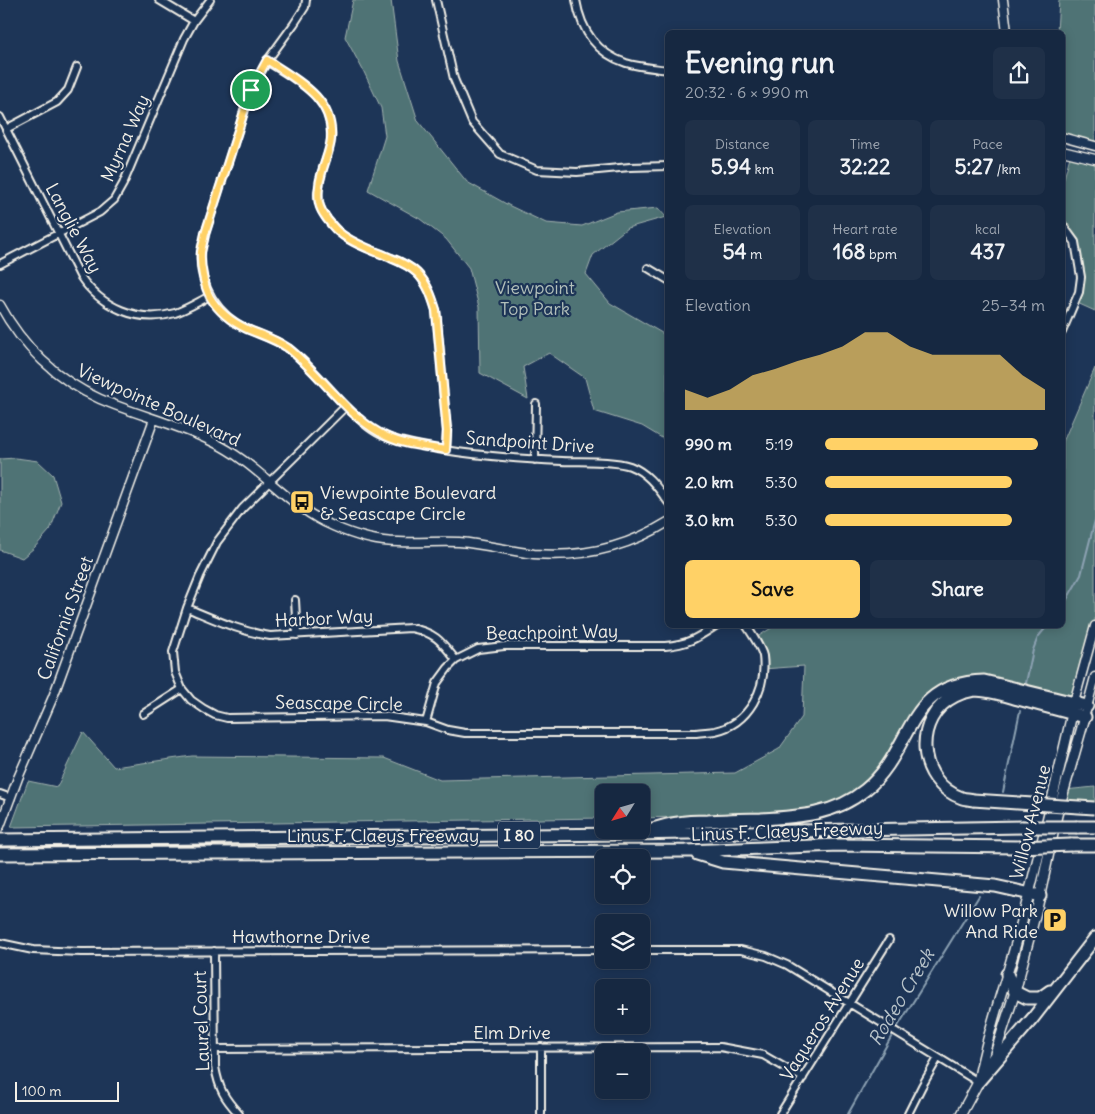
<!DOCTYPE html>
<meta charset="utf-8">
<style>
:root{--surface:#162841;--page:#1f3048;--text:#f1f3f6;--muted:#9ea6b1;--line:#35445a;--accent:#ffd166}
body{margin:0;font-family:Delius,sans-serif;background:var(--page);color:var(--text);height:100vh;display:flex;flex-direction:column;font-size:19px;white-space:nowrap}
*{box-sizing:border-box;margin:0}
p{font-size:16px;color:var(--muted)}
.icon{flex:none;width:28px;height:28px;fill:none;stroke:currentColor;stroke-width:2;stroke-linecap:round;stroke-linejoin:round}
.map{position:relative;flex:1;overflow:hidden}
.side{position:absolute;left:665px;top:30px;width:400px;height:598px;display:flex;flex-direction:column;background:var(--surface);border-radius:8px;box-shadow:0 2px 12px #0003,0 0 0 1px var(--line)}
.side>*{flex:none}
.needle{width:32px;rotate:233deg}
.controls{position:absolute;left:595px;top:784px;display:grid;gap:10px}
.controls a{display:grid;place-items:center;width:55px;height:55px;border-radius:8px;background:var(--surface);box-shadow:0 2px 12px #0003,0 0 0 1px var(--line);font-size:25px}
.scale{position:absolute;left:15px;bottom:12px;width:104px;box-sizing:border-box;padding-left:5px;border:2px solid #f4f1e8;border-top:0;font-size:14px;line-height:18px;white-space:nowrap;color:#f4f1e8;-webkit-text-stroke:4px #1d3557;paint-order:stroke}
.pin{position:absolute;display:grid;place-items:center;width:42px;height:42px;color:#fff;margin:-21px;border:2px solid #fff;border-radius:50%;box-shadow:0 1px 5px #0007}
.round{display:grid;place-items:center;flex:none;width:52px;height:52px;border-radius:8px;background:var(--page)}
.head{display:flex;align-items:center;justify-content:space-between;height:85px;padding:0 20px}
h1{font-size:28px;font-weight:800;line-height:38px}
.stats{display:grid;grid-template-columns:repeat(3,1fr);gap:8px;height:85px;padding:5px 20px}
.stats div{display:grid;align-content:center;border-radius:8px;background:var(--page);text-align:center}
.stats b{font-size:21px;font-weight:800}
.stats small{font-size:14px;font-weight:400}
.stats p{font-size:14px}
.chart{height:140px;padding:10px 20px}
.chart p{display:flex;justify-content:space-between}
.chart svg{width:100%;height:90px;margin-top:5px;fill:var(--accent);opacity:.7}
.button{display:flex;gap:10px;margin-top:auto;padding:10px 20px}
.button a{flex:1;height:58px;border-radius:8px;background:var(--accent);color:#111;font-size:20px;font-weight:800;line-height:58px;text-align:center}
.button a+a{background:var(--page);color:var(--text)}
ul{padding:0 20px;list-style:none;font-size:16px}
li{display:grid;grid-template-columns:80px 60px 1fr;align-items:center;height:38px}
li i{height:12px;border-radius:6px;background:var(--accent)}
.map>svg:first-child{display:block}
.green{fill:#4f7375;stroke:#a2b2ae}
.lines{fill:none;stroke-linecap:round;stroke-linejoin:round}
.stream{stroke:#8da2b3;stroke-width:2}
.minor-casing{stroke:#f4f1e8;stroke-width:10}
.tertiary-casing{stroke:#f4f1e8;stroke-width:11}
.secondary-casing{stroke:#f4f1e8;stroke-width:12}
.motorway-casing{stroke:#f4f1e8;stroke-width:15}
.minor{stroke:#1d3557;stroke-width:6}
.tertiary{stroke:#1d3557;stroke-width:8}
.secondary{stroke:#1d3557;stroke-width:9}
.motorway{stroke:#1d3557;stroke-width:11}
.motorway-bridge-casing{stroke:#f4f1e8;stroke-width:15;stroke-linecap:butt}
.motorway-bridge{stroke:#1d3557;stroke-width:11}
.route-casing{stroke:#fff;stroke-width:10}
.route{stroke:#ffd166;stroke-width:6}
.labels{text-anchor:middle;dominant-baseline:central;stroke-width:4.5;stroke-linejoin:round;paint-order:stroke}
.shield{fill:#1d3557;stroke:#b4b9bc;stroke-width:1}
.shield-label{font-size:16px;font-weight:bold;fill:#f4f1e8}
.street-label{font-size:18px;fill:#f4f1e8;stroke:#1d3557}
.park-label{font-size:18px;fill:#b2bfba;stroke:#1d3557}
.poi-label{font-size:18px;fill:#f4f1e8;stroke:#1d3557;text-anchor:start}
.water-label{font-size:19px;font-style:italic;fill:#b8c3c9;stroke:#1d3557}
</style>
<div class="map">
<svg width="1095" height="1114" viewBox="0 0 1095 1114">
<rect width="100%" height="100%" fill="#1d3557"/>
<filter id="ink" filterUnits="userSpaceOnUse"><feTurbulence type="fractalNoise" baseFrequency=".02" numOctaves="2"/><feDisplacementMap in="SourceGraphic" scale="10" xChannelSelector="R" yChannelSelector="G"/><feConvolveMatrix kernelMatrix="1 2 1 2 8 2 1 2 1" color-interpolation-filters="sRGB"/></filter>
<g filter="url(#ink)">
<path class="green" d="M353,0H391L399,61L418,121L467,182L510,206L546,223L582,226L617,212L658,208L666,217L627,228L593,255L586,274L610,303L667,336V441L642,426L594,411L585,378L549,353L523,367L528,399L480,373L479,307L469,268L446,239L420,219L368,190L385,136L381,108L364,72L345,37Z
M1059,0H1095V146L1063,137L1062,32H1057Z
M1071,153L1095,159V311L1075,302L1081,277L1075,242L1062,224L1063,182Z
M1095,368V626L1074,703L991,683L928,701L892,761L839,805L833,801C808,814 780,812 753,814C716,816 679,817 641,818V792H604V818L11,827L28,781L57,787L83,732L114,767L192,756L384,758L440,780L735,773L779,749L802,717L804,666L763,669V654L754,639L776,625H1062L1063,442Z
M16,458L38,461L53,475L61,502L50,530L34,548L22,558L0,550V459Z
M1095,787V809L1059,807L1064,790Z"/>
<g class="lines">
<path class="stream" d="M1062,608L1081,575L1095,520
M1026,683L1033,650L1038,637L1048,625
M1003,792L1020,711
M848,1114L890,1039L979,896"/>
<defs>
<path id="minor" d="M159,0L194,21
M306,0L305,7L294,24L267,61L251,90L205,234C204,240 202,246 201,252C198,285 218,316 247,329C261,335 275,339 288,348C310,365 328,388 347,407C358,418 369,429 382,435C400,443 419,445 438,449C479,456 520,459 562,461C582,462 611,460 630,466C648,473 657,487 668,502
M436,0L454,79L472,122L500,154L537,170L577,172L630,167L668,166
M576,0C581,30 596,53 626,63C639,67 654,68 668,70
M267,61C296,80 334,97 331,139C330,150 325,161 322,172C319,182 316,199 321,209C322,212 325,216 327,219C331,224 335,229 340,233C353,244 375,251 391,258C401,262 410,266 417,273C428,284 432,297 436,310L447,431L446,450
M0,117L80,276C101,307 138,324 175,313C187,309 198,302 210,296
M6,129L57,102L68,90L77,67
M1062,224L1075,242L1081,277L1079,292L1062,332
M0,264L100,212L114,200L123,184L184,39L194,21L210,0
M648,268L668,280
M346,406L242,509L217,542L200,576L187,608L173,652L175,672L182,689L191,700L204,709L215,715L227,718L384,716L426,722L448,730L465,733H696C702,732 709,732 715,731C749,724 767,688 763,656C761,647 751,633 746,625
M535,460L536,404
M295,600L297,635
M187,608C214,619 241,632 270,636L411,628C436,633 441,641 456,660
M143,714L182,689
M426,722L437,683L448,668L456,660L478,649L504,646H665C689,644 697,638 717,625
M0,794L11,798
M0,943L33,950L81,952L604,950
M641,950H741L766,956L787,965L978,1082
M214,951L215,1067C219,1089 224,1098 239,1114
M541,1047V1114
M214,1049L720,1047L763,1055L803,1078
M780,1114L889,940
M908,1114L922,1086L938,1058"/>
<path id="tertiary" d="M1003,0L1007,32
M1062,137L1095,146
M1062,151L1095,159
M0,305C22,346 57,380 100,399C137,415 177,424 213,442C258,463 288,507 333,526C353,535 377,542 399,542C419,543 439,541 459,542C485,544 509,551 534,554C583,558 626,548 668,522
M1073,706L1095,626
M1086,711L1095,677
M0,826L18,778L53,697L154,419"/>
<path id="secondary" d="M989,1064L995,1054L1015,992L1038,904L1057,815L1085,717
M978,1082C987,1032 1005,985 1018,936C1038,862 1055,788 1072,714
M961,1114L981,1077"/>
<path id="motorway" d="M973,800C969,799 965,799 962,798C916,782 912,717 955,696C961,693 968,691 974,690C989,690 1004,695 1018,699C1040,705 1063,711 1085,717
M1077,827H1095
M652,829C661,827 669,824 678,823C688,821 698,821 708,821C726,820 744,819 761,819C798,817 835,815 865,790C915,750 903,683 984,681L1087,706
M0,840L631,834L1022,827
M1071,845H1095
M0,854L686,851L839,845L1019,847
M697,854L723,862L995,886L1040,896
M1007,974L1015,992L1027,998H1040L1050,991
M978,1082L1033,1018L1095,938"/>
</defs>
<use href="#minor" class="minor-casing"/>
<use href="#tertiary" class="tertiary-casing"/>
<use href="#secondary" class="secondary-casing"/>
<use href="#motorway" class="motorway-casing"/>
<use href="#minor" class="minor"/>
<use href="#tertiary" class="tertiary"/>
<use href="#secondary" class="secondary"/>
<use href="#motorway" class="motorway"/>
<defs>
<path id="motorway-bridge" d="M973,800L1094,808
M1022,827H1077
M1019,847L1071,845"/>
</defs>
<use href="#motorway-bridge" class="motorway-bridge-casing"/>
<use href="#motorway-bridge" class="motorway-bridge"/>
</g>
</g>
<g class="lines" filter="url(#ink)">
<defs>
<path id="route" d="M267,60C296,80 334,97 331,139C330,150 325,161 322,172C319,182 316,199 321,209C322,212 325,216 327,219C331,224 335,230 340,233C353,244 375,251 391,258C401,262 410,266 417,273C428,284 432,297 436,310L447,431L446,450C424,446 399,445 380,433C343,412 321,374 288,348C275,339 261,335 247,329C232,322 218,311 210,297C204,286 200,265 201,252C202,246 204,240 205,234L251,90Z"/>
</defs>
<use href="#route" class="route-casing"/>
<use href="#route" class="route"/>
</g>
<defs>
<symbol id="bus-square" viewBox="-11 -11 22 22"><rect x="-9" y="-9" width="18" height="18" rx="4" fill="#ffd166" stroke="#1d3557"/><path d="M-5-6H5V4H4V6H2V4H-2V6H-4V4H-5ZM-3.5-4V0h7V-4ZM-3.5 1.2v1.5H-2V1.2ZM2 1.2v1.5H3.5V1.2Z" fill="#111"/></symbol>
<symbol id="parking-square" viewBox="-11 -11 22 22"><rect x="-9" y="-9" width="18" height="18" rx="4" fill="#ffd166" stroke="#1d3557"/><path d="M-3.5-5.5H1a3.5 3.5 0 0 1 0 7H-1V5.5H-3.5ZM-1-3.4V-.6H.8a1.4 1.4 0 0 0 0-2.8Z" fill="#111"/></symbol>
</defs>
<g fill-rule="evenodd">
<use href="#bus-square" x="288" y="488" width="28" height="28"/>
<use href="#parking-square" x="1041" y="906" width="28" height="28"/>
</g>
<g class="labels">
<rect class="shield" x="498" y="821.5" width="42" height="27" rx="4"/>
<g class="shield-label">
<text x="519" y="835">I 80</text>
</g>
<g class="street-label">
<text transform="translate(125 138) rotate(-66)">Myrna Way</text>
<text transform="translate(74 228) rotate(62)">Langlie Way</text>
<text transform="translate(159 405) rotate(24)">Viewpointe Boulevard</text>
<text transform="translate(530 442) rotate(4)">Sandpoint Drive</text>
<text transform="translate(65 618) rotate(-70)">California Street</text>
<text transform="translate(324 618) rotate(-3)">Harbor Way</text>
<text transform="translate(552 632) rotate(-1)">Beachpoint Way</text>
<text transform="translate(339 703) rotate(1)">Seascape Circle</text>
<text transform="translate(1030 822) rotate(-76)">Willow Avenue</text>
<text transform="translate(787 831) rotate(-2)">Linus F. Claeys Freeway</text>
<text x="383" y="835">Linus F. Claeys Freeway</text>
<text x="301" y="936">Hawthorne Drive</text>
<text transform="translate(822 1019) rotate(-58)">Vaqueros Avenue</text>
<text transform="translate(201 1021) rotate(-92)">Laurel Court</text>
<text x="512" y="1032">Elm Drive</text>
</g>
<g class="park-label">
<text x="535" y="287">Viewpoint<tspan x="535" dy="21">Top Park</tspan></text>
</g>
<g class="poi-label">
<text x="320" y="492">Viewpointe Boulevard<tspan x="320" dy="21">&amp; Seascape Circle</tspan></text>
<text x="1038" y="910" text-anchor="end">Willow Park<tspan x="1038" dy="21">And Ride</tspan></text>
</g>
<g class="water-label">
<text transform="translate(901 997) rotate(-59)">Rodeo Creek</text>
</g>
</g>
</svg>
<div class="controls">
<a><svg class="needle" viewBox="-14 -14 28 28"><path d="M0-13l5 13h-10z" fill="#e53935"/><path d="M0 13l5-13h-10z" fill="#9ea6b1"/></svg></a>
<a><svg class="icon" aria-label="locate" viewBox="0 0 24 24"><circle cx="12" cy="12" r="6"/><path d="M12 2v4M12 18v4M2 12h4M18 12h4"/></svg></a>
<a><svg class="icon" aria-label="layers" viewBox="0 0 24 24"><path d="M12 4l9 5-9 5-9-5zM3 14l9 5 9-5"/></svg></a>
<a>+</a>
<a>−</a>
</div>
<div class="scale">100 m</div>
<div class="pin" style="left:251px;top:90px;background:#1e9e55"><svg class="icon" aria-label="arrive" viewBox="0 0 24 24"><path d="M6 21V4h12l-3 4 3 4H6"/></svg></div>
<section class="side">
<div class="head"><div><h1>Evening run</h1><p>20:32 · 6 × 990 m</p></div><a class="round"><svg class="icon" aria-label="share" viewBox="0 0 24 24"><path d="M12 15V3M7 8l5-5 5 5M5 13v7h14v-7"/></svg></a></div>
<div class="stats">
<div><p>Distance</p><b>5.94<small> km</small></b></div>
<div><p>Time</p><b>32:22</b></div>
<div><p>Pace</p><b>5:27<small> /km</small></b></div>
</div>
<div class="stats">
<div><p>Elevation</p><b>54<small> m</small></b></div>
<div><p>Heart rate</p><b>168<small> bpm</small></b></div>
<div><p>kcal</p><b>437</b></div>
</div>
<div class="chart"><p><span>Elevation</span>25–34 m</p>
<svg viewBox="0 0 160 44" preserveAspectRatio="none"><path d="M0 44V34L10 38L20 34L30 27L40 24L50 20L60 17L70 13L80 6L90 6L100 13L110 17L120 17L130 17L140 17L150 27L160 34V44z"/></svg>
</div>
<ul>
<li><b>990 m</b>5:19<i style="width:97%"></i></li>
<li><b>2.0 km</b>5:30<i style="width:85%"></i></li>
<li><b>3.0 km</b>5:30<i style="width:85%"></i></li>
</ul>
<div class="button"><a>Save</a><a>Share</a></div>
</section>
</div>
